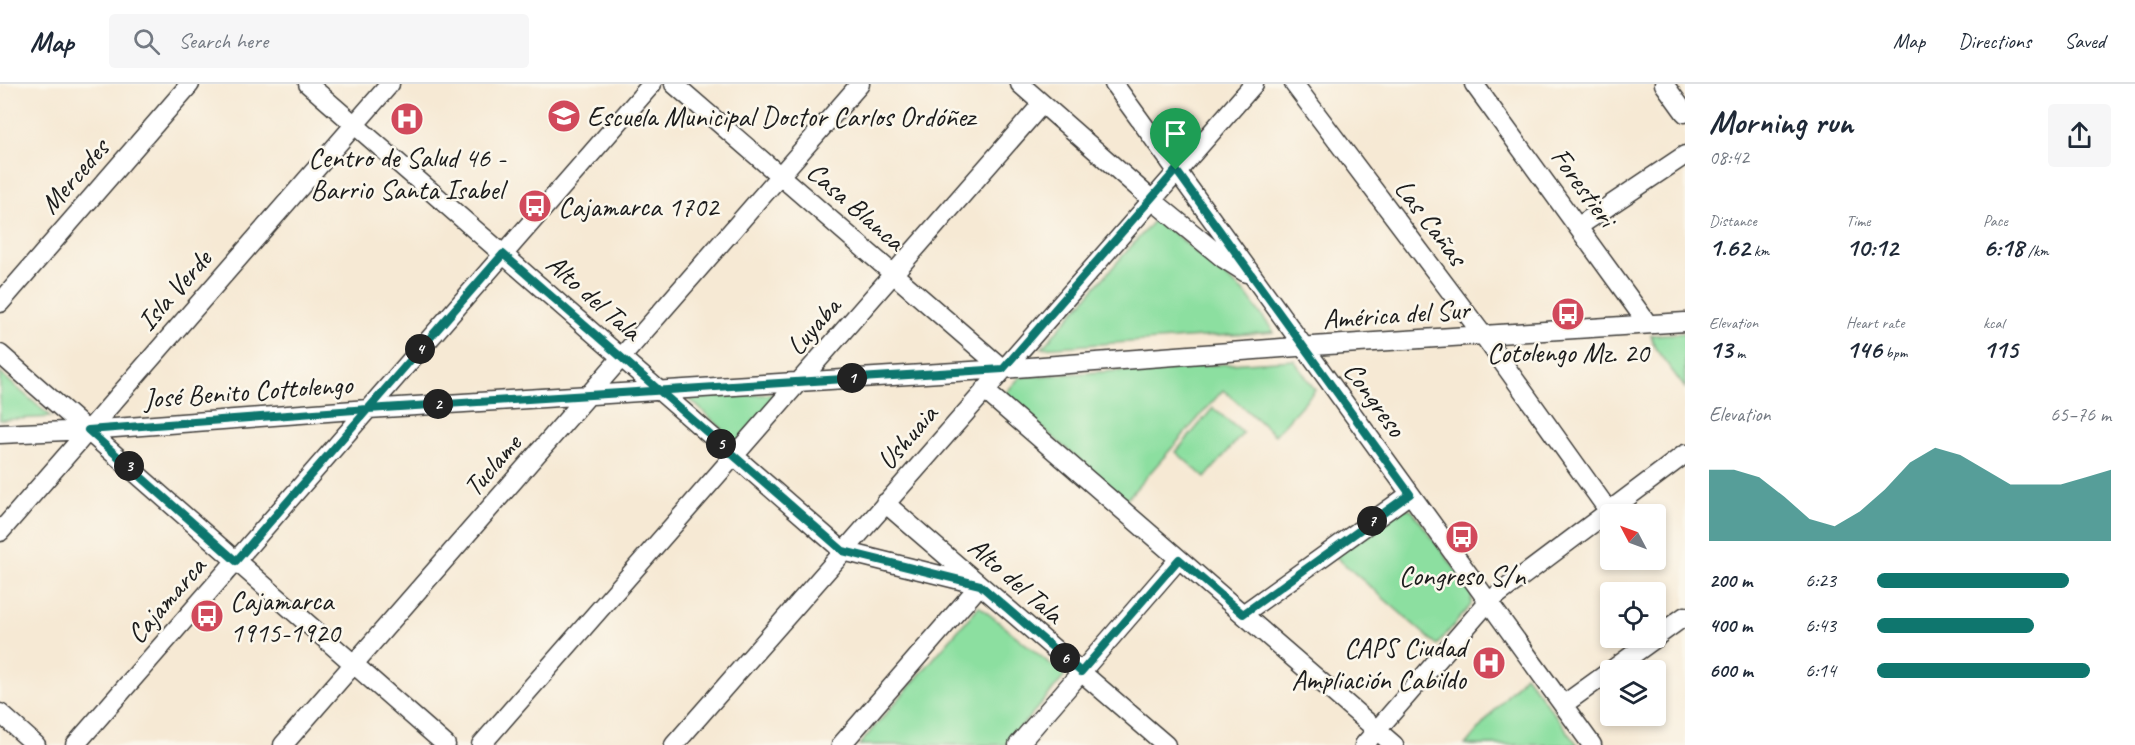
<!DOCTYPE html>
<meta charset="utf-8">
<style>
:root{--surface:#fff;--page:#f6f6f7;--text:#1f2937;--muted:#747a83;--line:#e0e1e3;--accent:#0f766e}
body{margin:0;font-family:Caveat,sans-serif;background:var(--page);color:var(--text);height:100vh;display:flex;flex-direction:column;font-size:22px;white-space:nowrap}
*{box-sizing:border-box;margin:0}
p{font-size:20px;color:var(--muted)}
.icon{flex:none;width:33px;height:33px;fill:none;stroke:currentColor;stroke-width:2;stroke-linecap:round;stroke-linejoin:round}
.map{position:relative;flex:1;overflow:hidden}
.details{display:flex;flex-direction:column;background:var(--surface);width:450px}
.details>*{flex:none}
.needle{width:39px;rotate:311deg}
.buttons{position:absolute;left:1600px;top:420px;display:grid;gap:12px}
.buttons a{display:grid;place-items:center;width:66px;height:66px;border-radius:6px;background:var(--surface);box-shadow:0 3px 9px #0003;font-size:30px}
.pin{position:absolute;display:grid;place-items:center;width:51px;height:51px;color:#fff;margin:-62px -26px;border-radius:50% 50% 50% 0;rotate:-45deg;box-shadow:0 0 6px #0007}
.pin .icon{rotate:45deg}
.km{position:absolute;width:30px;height:30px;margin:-15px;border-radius:50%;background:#222;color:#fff;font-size:16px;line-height:30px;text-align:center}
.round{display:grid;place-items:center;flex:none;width:63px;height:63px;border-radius:6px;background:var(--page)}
.summary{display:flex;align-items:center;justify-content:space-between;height:102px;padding:0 24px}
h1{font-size:33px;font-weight:700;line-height:45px}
.figures{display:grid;grid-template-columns:repeat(3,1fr);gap:9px;height:102px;padding:6px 24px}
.figures div{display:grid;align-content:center}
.figures b{font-size:26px;font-weight:700}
.figures small{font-size:16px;font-weight:400}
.figures p{font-size:16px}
.chart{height:168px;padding:12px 24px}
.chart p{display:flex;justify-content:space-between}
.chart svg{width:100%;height:108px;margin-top:6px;fill:var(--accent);opacity:.7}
ul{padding:0 24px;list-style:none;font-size:20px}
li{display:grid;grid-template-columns:96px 72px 1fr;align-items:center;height:45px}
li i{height:15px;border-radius:8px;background:var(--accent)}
header{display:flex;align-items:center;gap:36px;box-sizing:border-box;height:84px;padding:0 30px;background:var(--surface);border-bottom:2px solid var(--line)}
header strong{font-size:28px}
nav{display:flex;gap:33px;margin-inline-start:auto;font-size:21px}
.search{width:420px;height:54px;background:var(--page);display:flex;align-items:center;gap:15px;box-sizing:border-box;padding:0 21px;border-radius:6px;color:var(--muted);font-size:22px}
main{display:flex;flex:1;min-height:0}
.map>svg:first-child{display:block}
.green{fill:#8cdfa0;stroke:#547e5e;stroke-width:1.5}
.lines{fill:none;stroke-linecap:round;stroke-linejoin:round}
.minor-casing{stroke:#3d3b38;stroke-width:21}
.minor{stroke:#fff;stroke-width:18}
.route-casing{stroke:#fff;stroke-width:12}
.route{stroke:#0f766e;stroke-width:8}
.labels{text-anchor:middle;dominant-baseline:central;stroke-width:5;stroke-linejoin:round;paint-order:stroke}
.poi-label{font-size:28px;fill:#1c1c1c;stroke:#fbf7ec;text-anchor:start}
.street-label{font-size:28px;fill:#1c1c1c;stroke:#fbf7ec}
</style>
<header>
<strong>Map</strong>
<div class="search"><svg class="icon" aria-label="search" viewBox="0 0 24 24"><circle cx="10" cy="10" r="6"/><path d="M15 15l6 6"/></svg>Search here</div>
<nav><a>Map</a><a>Directions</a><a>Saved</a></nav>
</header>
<main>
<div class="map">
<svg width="1685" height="661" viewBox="0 0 1685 661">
<rect width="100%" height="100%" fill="#fbf7ec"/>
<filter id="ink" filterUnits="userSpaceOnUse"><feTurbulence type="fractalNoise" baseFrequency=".0167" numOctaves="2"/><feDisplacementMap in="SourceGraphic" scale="12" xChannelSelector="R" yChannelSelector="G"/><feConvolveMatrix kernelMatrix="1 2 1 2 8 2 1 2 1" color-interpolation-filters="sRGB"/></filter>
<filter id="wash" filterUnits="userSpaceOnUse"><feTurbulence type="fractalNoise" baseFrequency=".008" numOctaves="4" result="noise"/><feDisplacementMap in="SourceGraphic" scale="24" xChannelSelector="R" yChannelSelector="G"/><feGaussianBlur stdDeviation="1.35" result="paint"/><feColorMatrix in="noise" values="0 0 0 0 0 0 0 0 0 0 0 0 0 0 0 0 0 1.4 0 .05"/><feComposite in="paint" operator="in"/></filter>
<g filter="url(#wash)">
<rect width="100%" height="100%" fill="#f6e9d4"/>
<path class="green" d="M1156,134L1246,210L1274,248L1042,264Z
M1685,249V304L1655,264L1651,251Z
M1294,276L1315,306L1275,351L1223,306L1126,416L1004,311L1020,293Z
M0,289L51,333L0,336Z
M782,310L737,358L687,313Z
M1213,324L1243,349L1205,394L1176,368Z
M1400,425H1411L1472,508L1471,521L1437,561L1335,472Z
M979,522L1065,592L1005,661H859Z
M1525,591L1578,661H1465Z"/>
</g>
<g filter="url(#ink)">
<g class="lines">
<defs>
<path id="minor" d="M308,0L843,467L980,501L841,661
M674,0L1003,285
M1020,0L1151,115L1224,175L1246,189
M1114,0L1592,661
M1294,0L1483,251L1608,426
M1474,0L1648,240
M1664,0L1685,29
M1579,142L1685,71
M0,219L190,0
M0,270L446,661
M984,306L1394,661
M0,350L88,346L368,325L1003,285L1282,264L1685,238
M885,419L1166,661
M0,448L390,0
M1243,530L1410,410
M1656,553L1685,532
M1563,621L1656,554
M0,629L36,661
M75,661L652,0
M283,661L860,0
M481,661L1042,20
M674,661L1254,0
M1018,661L1179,475
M1364,661L1488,518L1685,370"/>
</defs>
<use href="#minor" class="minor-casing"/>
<use href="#minor" class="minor"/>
</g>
</g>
<g class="lines" filter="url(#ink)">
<defs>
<path id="route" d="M1176,86L1003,285L368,325L236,477L88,346L368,325L503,170L843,467L980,501L1081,588L1179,475L1243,530L1410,410L1176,86"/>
</defs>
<use href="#route" class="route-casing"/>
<use href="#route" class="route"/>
</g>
<defs>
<symbol id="school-disc" viewBox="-11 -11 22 22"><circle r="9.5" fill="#d1495b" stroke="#fbf7ec"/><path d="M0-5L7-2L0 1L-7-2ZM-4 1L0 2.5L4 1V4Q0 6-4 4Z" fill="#fff"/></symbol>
<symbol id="hospital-disc" viewBox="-11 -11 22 22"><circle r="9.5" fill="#d1495b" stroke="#fbf7ec"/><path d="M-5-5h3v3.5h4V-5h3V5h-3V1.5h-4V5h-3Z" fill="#fff"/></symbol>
<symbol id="bus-disc" viewBox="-11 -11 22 22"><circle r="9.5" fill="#d1495b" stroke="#fbf7ec"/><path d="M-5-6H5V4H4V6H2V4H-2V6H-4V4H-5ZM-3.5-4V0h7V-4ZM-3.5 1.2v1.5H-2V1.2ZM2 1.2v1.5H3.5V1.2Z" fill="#fff"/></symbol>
</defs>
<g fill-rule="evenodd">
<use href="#school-disc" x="545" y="13" width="38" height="38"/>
<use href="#hospital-disc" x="388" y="16" width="38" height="38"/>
<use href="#bus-disc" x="516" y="103" width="38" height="38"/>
<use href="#bus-disc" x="1549" y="211" width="38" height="38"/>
<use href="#bus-disc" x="1443" y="434" width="38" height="38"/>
<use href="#bus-disc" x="188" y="513" width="38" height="38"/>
<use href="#hospital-disc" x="1470" y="560" width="38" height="38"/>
</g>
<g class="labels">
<g class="poi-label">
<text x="587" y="32">Escuela Municipal Doctor Carlos Ordóñez</text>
<text x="407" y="73" text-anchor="middle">Centro de Salud 46 -<tspan x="407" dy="32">Barrio Santa Isabel</tspan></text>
<text x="558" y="122">Cajamarca 1702</text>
<text x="1568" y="268" text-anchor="middle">Cotolengo Mz. 20</text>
<text x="1462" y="491" text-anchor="middle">Congreso S/n</text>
<text x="230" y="516">Cajamarca<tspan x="230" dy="32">1915-1920</tspan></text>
<text x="1466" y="563" text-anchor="end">CAPS Ciudad<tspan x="1466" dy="32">Ampliación Cabildo</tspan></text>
</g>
<g class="street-label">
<text transform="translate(74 92) rotate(-49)">Mercedes</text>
<text transform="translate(1584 103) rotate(54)">Forestieri</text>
<text transform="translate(856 122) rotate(41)">Casa Blanca</text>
<text transform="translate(1431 138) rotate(53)">Las Cañas</text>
<text transform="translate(174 206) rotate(-49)">Isla Verde</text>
<text transform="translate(594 213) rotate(41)">Alto del Tala</text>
<text transform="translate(1396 230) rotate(-4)">América del Sur</text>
<text transform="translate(813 242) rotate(-49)">Luyaba</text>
<text transform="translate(248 307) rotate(-4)">José Benito Cottolengo</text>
<text transform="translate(1375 315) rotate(54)">Congreso</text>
<text transform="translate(907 353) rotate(-49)">Ushuaia</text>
<text transform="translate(492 381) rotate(-49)">Tuclame</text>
<text transform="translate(1016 496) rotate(41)">Alto del Tala</text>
<text transform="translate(166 516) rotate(-49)">Cajamarca</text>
</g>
</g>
</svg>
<div class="buttons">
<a><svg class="needle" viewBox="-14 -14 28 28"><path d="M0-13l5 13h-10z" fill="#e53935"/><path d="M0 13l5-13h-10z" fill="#747a83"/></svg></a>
<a><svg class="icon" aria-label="locate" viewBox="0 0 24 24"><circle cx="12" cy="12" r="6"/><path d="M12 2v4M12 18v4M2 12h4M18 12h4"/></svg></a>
<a><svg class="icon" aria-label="layers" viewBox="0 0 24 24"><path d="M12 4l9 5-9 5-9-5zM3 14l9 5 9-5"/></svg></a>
</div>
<div class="pin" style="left:1176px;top:86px;background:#1e9e55"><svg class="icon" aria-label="arrive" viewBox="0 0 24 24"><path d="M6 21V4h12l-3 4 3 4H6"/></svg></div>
<b class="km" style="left:852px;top:294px">1</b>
<b class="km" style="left:438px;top:320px">2</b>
<b class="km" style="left:129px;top:382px">3</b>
<b class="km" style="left:420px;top:265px">4</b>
<b class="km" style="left:721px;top:360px">5</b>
<b class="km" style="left:1065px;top:574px">6</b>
<b class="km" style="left:1372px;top:437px">7</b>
</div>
<section class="details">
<div class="summary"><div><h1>Morning run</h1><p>08:42</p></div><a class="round"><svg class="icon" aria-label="share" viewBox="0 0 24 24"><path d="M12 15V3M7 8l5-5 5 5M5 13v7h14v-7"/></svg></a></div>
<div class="figures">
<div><p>Distance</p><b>1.62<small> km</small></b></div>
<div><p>Time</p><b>10:12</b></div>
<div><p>Pace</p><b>6:18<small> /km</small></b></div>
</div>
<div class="figures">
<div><p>Elevation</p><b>13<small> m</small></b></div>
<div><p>Heart rate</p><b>146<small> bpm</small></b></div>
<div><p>kcal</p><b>115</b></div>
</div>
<div class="chart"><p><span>Elevation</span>65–76 m</p>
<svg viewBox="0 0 160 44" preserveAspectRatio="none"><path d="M0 44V15L10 15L20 18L30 26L40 35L50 38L60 32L70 23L80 12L90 6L100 9L110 15L120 21L130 21L140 21L150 18L160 15V44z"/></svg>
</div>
<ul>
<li><b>200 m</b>6:23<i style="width:82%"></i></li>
<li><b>400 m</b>6:43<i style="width:67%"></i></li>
<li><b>600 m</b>6:14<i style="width:91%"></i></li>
</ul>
</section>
</main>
